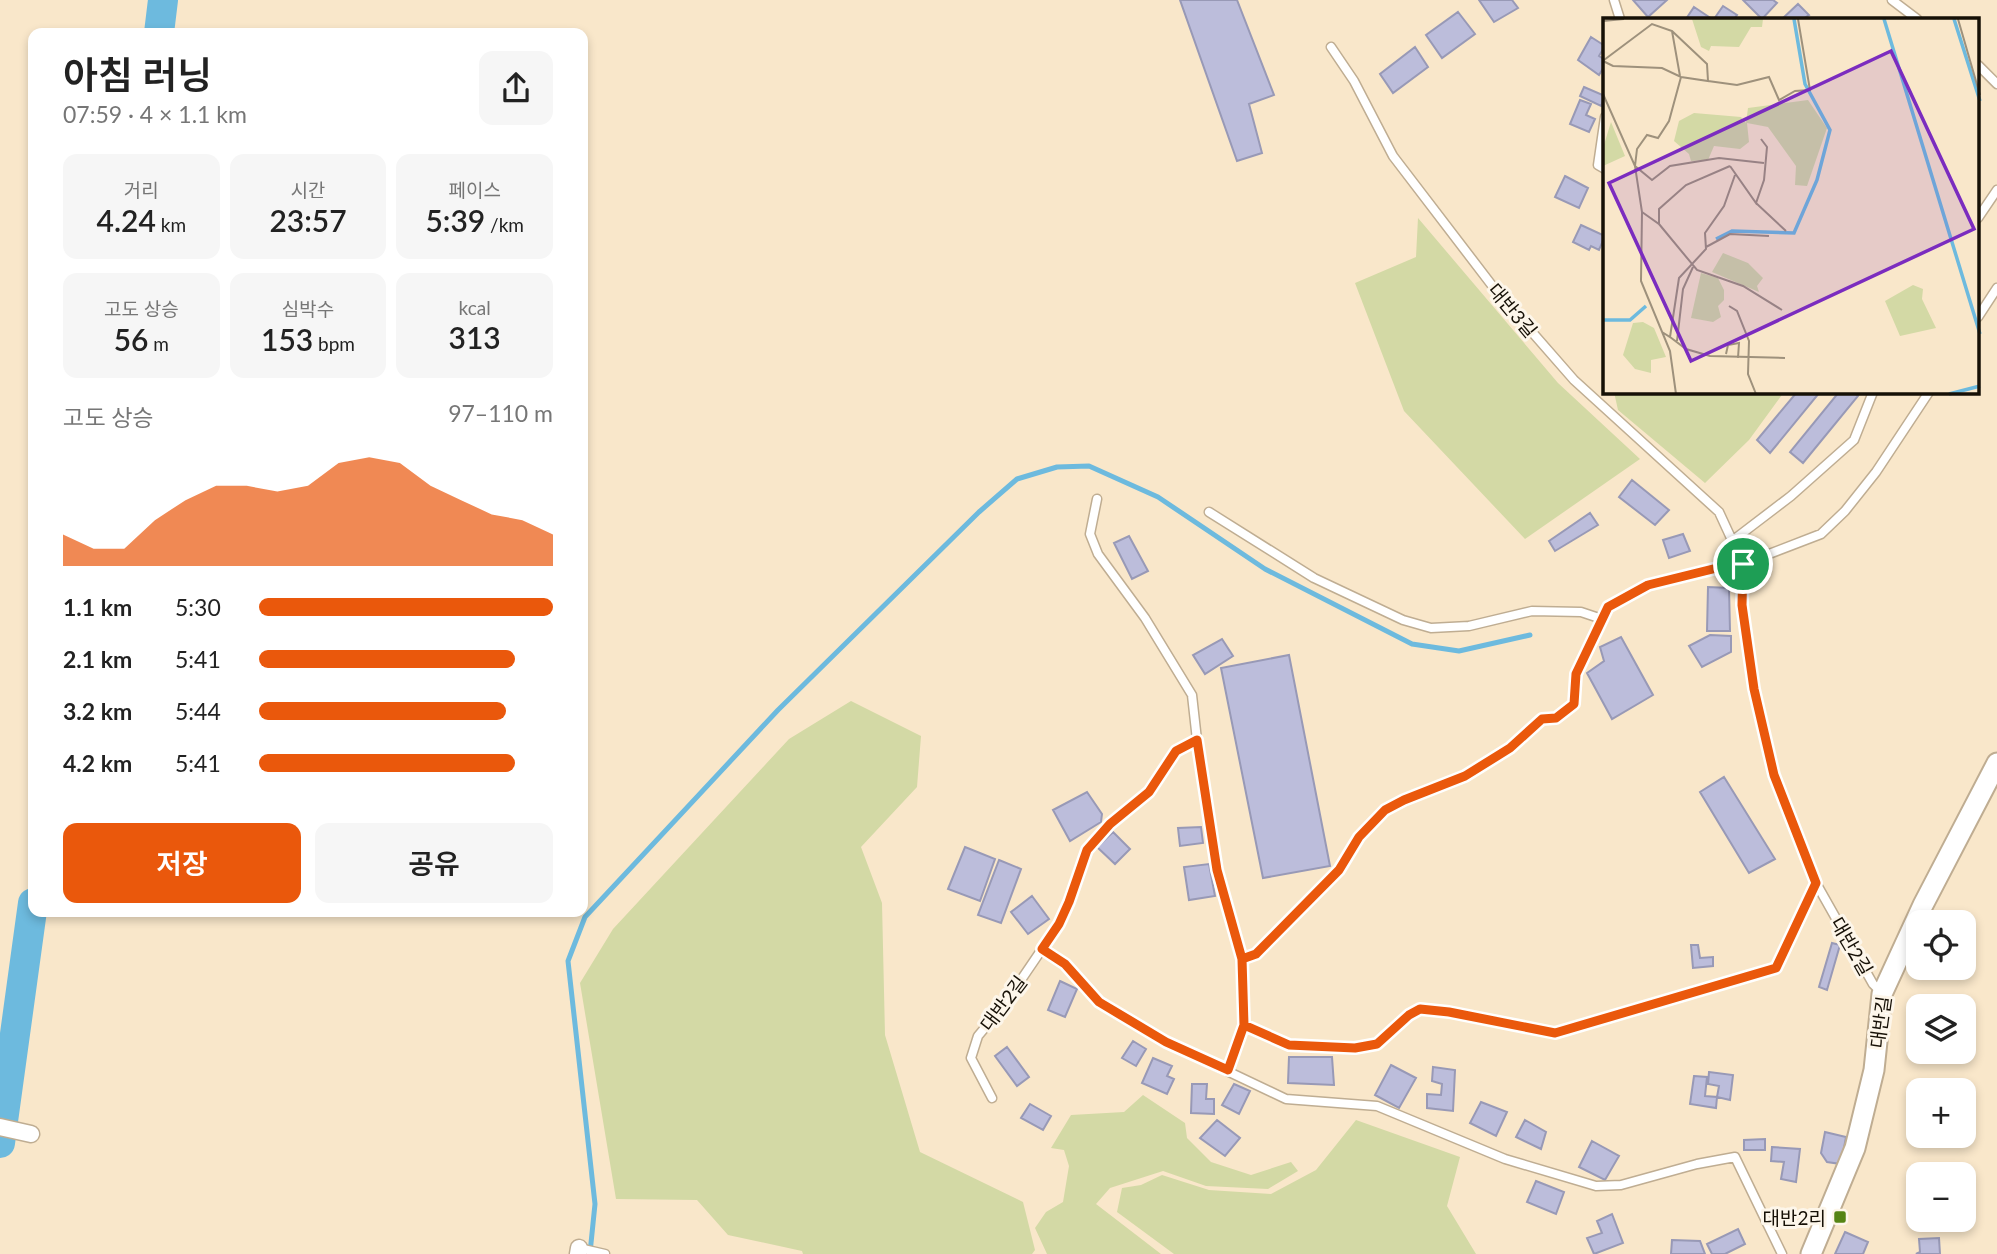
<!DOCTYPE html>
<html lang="ko">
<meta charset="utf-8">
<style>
:root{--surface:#fff;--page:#f6f6f6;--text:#222;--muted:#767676;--accent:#ea580c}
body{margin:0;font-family:Lato,"Noto Sans KR",sans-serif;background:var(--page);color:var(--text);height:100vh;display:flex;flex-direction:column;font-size:26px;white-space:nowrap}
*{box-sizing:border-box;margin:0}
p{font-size:23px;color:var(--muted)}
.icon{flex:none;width:38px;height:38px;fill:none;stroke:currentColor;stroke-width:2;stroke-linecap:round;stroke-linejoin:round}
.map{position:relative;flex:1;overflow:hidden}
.side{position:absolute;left:28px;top:28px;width:560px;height:889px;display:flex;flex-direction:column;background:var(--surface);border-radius:14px;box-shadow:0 4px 10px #0003}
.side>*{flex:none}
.buttons{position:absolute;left:1906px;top:910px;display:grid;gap:14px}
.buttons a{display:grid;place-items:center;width:70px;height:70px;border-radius:14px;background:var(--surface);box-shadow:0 4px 10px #0003;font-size:35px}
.pin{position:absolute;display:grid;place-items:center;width:60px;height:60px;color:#fff;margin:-30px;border:4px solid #fff;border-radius:50%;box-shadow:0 2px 7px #0007}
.round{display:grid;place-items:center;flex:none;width:74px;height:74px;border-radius:14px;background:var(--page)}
.headline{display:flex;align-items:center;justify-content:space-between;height:119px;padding:0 35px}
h1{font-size:38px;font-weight:600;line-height:52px}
.metrics{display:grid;grid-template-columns:repeat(3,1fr);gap:10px;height:119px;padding:7px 35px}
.metrics div{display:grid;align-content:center;border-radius:14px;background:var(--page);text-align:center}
.metrics b{font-size:30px;font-weight:600}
.metrics small{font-size:19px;font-weight:400}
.metrics p{font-size:19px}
.chart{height:196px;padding:14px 35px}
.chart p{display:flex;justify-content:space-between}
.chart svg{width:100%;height:126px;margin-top:7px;fill:var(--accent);opacity:.7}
.action{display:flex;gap:14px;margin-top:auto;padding:14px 35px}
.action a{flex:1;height:80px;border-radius:14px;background:var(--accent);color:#fff;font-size:28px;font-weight:600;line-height:80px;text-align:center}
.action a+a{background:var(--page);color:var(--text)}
ul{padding:0 35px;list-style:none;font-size:23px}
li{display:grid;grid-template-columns:112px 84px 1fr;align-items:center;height:52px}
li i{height:18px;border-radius:9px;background:var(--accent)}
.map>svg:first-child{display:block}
.green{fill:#d3d9a5}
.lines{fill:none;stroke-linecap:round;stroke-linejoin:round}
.stream{stroke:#6dbade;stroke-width:5}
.river{stroke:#6dbade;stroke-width:30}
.building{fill:#bcbddb;stroke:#9899b6;stroke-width:2}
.service-casing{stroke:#bfad92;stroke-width:11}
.minor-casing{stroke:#bfad92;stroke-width:19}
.tertiary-casing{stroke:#bfad92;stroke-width:23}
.service{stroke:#fff;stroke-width:8}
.minor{stroke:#fff;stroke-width:16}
.tertiary{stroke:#fff;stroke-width:19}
.route-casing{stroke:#fff;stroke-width:14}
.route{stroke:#ea580c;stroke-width:9}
.poi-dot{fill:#558415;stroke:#fdf6ea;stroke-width:2.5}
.labels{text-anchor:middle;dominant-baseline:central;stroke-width:6;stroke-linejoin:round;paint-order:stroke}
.street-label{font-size:19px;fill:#161006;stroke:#fdf6ea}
.poi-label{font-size:19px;fill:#161006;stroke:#fdf6ea;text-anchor:end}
.inset-river{fill:none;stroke:#6dbade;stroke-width:3.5}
.inset-road{fill:none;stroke:#9e917c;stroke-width:2}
.view{fill:#7b2cbf;fill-opacity:0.15;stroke:#7b2cbf;stroke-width:3.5}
.inset-edge{fill:none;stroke:#161006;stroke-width:3.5}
</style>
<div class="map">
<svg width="1997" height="1254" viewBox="0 0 1997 1254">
<rect width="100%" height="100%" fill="#f9e7ca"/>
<path class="green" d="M1418,218L1558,383L1640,459L1525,539L1404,411L1355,283L1416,257Z
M1614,392H1784L1749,440L1705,483L1618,410Z
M851,701L921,736L917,787L861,847L882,903L885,1035L920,1152L1023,1202L1035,1250L1032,1254H803L802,1251L728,1235L697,1200L616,1199L580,983L613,929L789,739Z
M1143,1095L1185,1123L1187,1138L1211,1162L1251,1175L1291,1162L1298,1171L1268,1189L1206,1186L1163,1171L1110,1188L1096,1204L1161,1254H1047L1035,1228L1046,1212L1063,1202L1069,1166L1064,1150L1051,1148L1071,1115L1124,1112Z
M1356,1120L1460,1157L1447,1206L1476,1254H1174L1117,1212L1122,1188L1141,1185L1162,1175L1209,1190L1271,1194L1316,1170Z"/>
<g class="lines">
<path class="stream" d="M590,1253L595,1204L568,961L585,917L778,710L979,512L1017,479L1057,467L1089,466L1158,497L1265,569L1412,644L1459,651L1530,635"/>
<path class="river" d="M159,33L163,0
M0,1143L33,903"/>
</g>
<path class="building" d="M1180,0H1237L1274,95L1249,104L1262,153L1237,161Z
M1479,0H1512L1518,8L1494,22Z
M1633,0H1667L1648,17Z
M1743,0H1773L1777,3L1762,19Z
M1798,4L1809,15L1803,19H1782Z
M1723,6L1737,15L1734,19H1714Z
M1694,7L1712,19H1686Z
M1458,12L1475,34L1442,58L1426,35Z
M1591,37L1605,46L1599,56L1605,60V65L1599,75L1578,60Z
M1415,47L1428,67L1393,93L1380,74Z
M1584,87L1605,96L1601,106L1580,96Z
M1580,100L1591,104L1586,115L1595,119L1589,132L1570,124Z
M1565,176L1588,188L1579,208L1555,197Z
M1581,225L1605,236L1599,250L1591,246L1589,250L1573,242Z
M1797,392H1820L1770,453L1757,440Z
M1839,392H1853L1858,396L1803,463L1790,452Z
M1632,480L1669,510L1655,525L1619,497Z
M1590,513L1598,525L1555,551L1549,541Z
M1683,534L1690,551L1669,558L1663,540Z
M1129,536L1148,571L1132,579L1114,543Z
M1708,587L1729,588L1730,631H1707Z
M1710,635L1731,636V652L1702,667L1689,646Z
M1621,637L1653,695L1612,719L1587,673L1604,661L1600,647Z
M1222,639L1233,656L1205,674L1193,655Z
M1289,655L1330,866L1263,878L1221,668Z
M1724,777L1775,859L1749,873L1700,792Z
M1087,792L1102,814L1101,822L1070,841L1053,810Z
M1201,827L1203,843L1180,846L1178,828Z
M1113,832L1130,849L1115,864L1097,847Z
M965,847L995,859L980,901L948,889Z
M999,860L1021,869L1001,923L978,915Z
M1209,864L1215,896L1189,900L1184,867Z
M1032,896L1049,919L1028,934L1011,912Z
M1832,943L1840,945L1827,990L1819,987Z
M1691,945H1698L1700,958L1713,957V966L1693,968Z
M1060,981L1077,989L1065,1017L1048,1010Z
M1133,1041L1146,1049L1136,1066L1122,1058Z
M1007,1047L1029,1077L1017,1086L995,1056Z
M1289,1057H1332L1334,1085L1288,1083Z
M1153,1058L1172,1066L1167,1076L1174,1079L1167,1094L1142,1083Z
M1391,1065L1416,1078L1399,1108L1375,1095Z
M1433,1067L1455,1070L1453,1111L1427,1108V1094L1441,1095L1442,1084L1432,1081Z
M1709,1072L1733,1075L1730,1100L1717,1097L1719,1086L1708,1084Z
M1694,1076L1707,1077L1705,1096L1717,1097L1716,1108L1690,1104Z
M1192,1084H1207L1206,1099H1214V1114L1191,1113Z
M1234,1084L1250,1091L1239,1114L1222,1105Z
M1481,1102L1507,1112L1496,1136L1470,1123Z
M1030,1104L1051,1116L1043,1130L1021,1118Z
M1217,1120L1240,1138L1225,1156L1200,1138Z
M1525,1120L1546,1132L1541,1149L1516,1137Z
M1825,1132L1846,1137L1841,1164L1827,1162L1821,1153Z
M1765,1139V1150H1744V1140Z
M1592,1141L1619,1156L1605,1180L1579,1167Z
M1772,1147L1800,1149L1796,1182L1781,1179L1784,1162L1771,1161Z
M1918,1177V1198L1911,1195Z
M1536,1181L1564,1192L1556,1214L1527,1202Z
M1612,1214L1623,1243L1594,1254L1587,1238L1602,1233L1597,1221Z
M1738,1229L1745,1244L1725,1254H1712L1707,1244Z
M1845,1232L1868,1242L1863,1254H1835Z
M1939,1238L1940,1254H1916L1920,1252L1919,1239Z
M1672,1240L1700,1241L1705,1254H1671Z"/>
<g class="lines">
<defs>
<path id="service" d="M1614,0L1620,19
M1892,0L1917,19
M1331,47L1354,81L1393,156L1497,292L1574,380L1719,512L1743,564L1742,605L1754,689L1774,775L1816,883
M1978,65L1997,84
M1605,117L1598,165L1605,169
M1978,218L1997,190
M1978,317L1997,288
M1097,499L1090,534L1098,554L1145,618L1192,695L1197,740
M1209,512L1314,578L1403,620L1431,628L1469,626L1532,611L1581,612L1602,619
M1732,541L1791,496L1854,440L1873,392
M1042,949L1065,964L1099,1002L1166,1042L1286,1099L1377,1106L1505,1159L1596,1186L1621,1185L1697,1164L1735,1157L1782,1254
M1242,959L1256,954L1339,870L1359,837L1385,810L1404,800L1466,776L1510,748L1542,719L1556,718L1574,704L1576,674L1608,607L1648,585L1717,568L1743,564L1821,534L1845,511L1876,472L1929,392
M1244,1025L1289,1045L1355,1048L1377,1044L1409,1015L1420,1009L1449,1012L1555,1033L1776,968L1816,883L1873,984L1882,993
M992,1098L971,1058L978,1036L1004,1005L1059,924L1069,902L1087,850L1110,824L1149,792L1176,751L1197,740L1217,871L1242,959L1244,1025L1228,1070
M579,1248L605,1254"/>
<path id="minor" d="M0,1127L31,1134
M578,1254L579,1248"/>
<path id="tertiary" d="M1811,1254L1855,1148L1874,1070L1882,994L1923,905L1997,763"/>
</defs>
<use href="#service" class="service-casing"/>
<use href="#minor" class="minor-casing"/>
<use href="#tertiary" class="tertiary-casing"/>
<use href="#service" class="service"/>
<use href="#minor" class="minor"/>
<use href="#tertiary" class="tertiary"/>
</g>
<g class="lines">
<defs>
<path id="route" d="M1743,564L1717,568L1648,585L1608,607L1576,674L1574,704L1556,718L1542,719L1510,748L1465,776L1404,800L1385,810L1359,837L1339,870L1256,954L1242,959L1244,1025L1228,1070L1166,1042L1099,1002L1065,964L1042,949L1059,924L1069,902L1087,850L1110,824L1149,792L1176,751L1197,740L1217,870L1242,959L1244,1025L1289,1045L1355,1048L1377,1044L1409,1015L1420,1009L1449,1012L1555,1033L1776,968L1816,883L1774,775L1754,689L1742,605L1743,564"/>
</defs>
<use href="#route" class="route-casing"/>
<use href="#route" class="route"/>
</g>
<rect class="poi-dot" x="1833" y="1210" width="14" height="14" rx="3.5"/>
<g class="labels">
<g class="street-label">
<text transform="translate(1513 310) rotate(50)">대반3길</text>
<text transform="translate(1852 946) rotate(60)">대반2길</text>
<text transform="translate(1003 1003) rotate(-53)">대반2길</text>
<text transform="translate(1880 1022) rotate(-82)">대반길</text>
</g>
<g class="poi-label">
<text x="1826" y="1217">대반2리</text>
</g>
</g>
<g transform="translate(1603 18)">
<rect width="376" height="376" fill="#f9e7ca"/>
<path d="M89,1H160L159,9H148L136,29L108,28L106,33L98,29ZM205,82L224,110L204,168L192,167L193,148L165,109L144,105L146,124L137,131L111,128L105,142L88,143L86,136L71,123L76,103L91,95L138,99L143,105L145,90ZM8,104L22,138L0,148V130ZM120,235L145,245L160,260L154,268L156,274L109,254ZM98,255L115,260L121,272V282L115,288L118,299L110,304L88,300ZM310,267L320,271L319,281L333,310L297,318L282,283ZM40,304L51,310L63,339L48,342V355L32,351L20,337L30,305Z" fill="#d3d9a5"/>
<path class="inset-river" d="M281,1L377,316M351,1L377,83M113,221L129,213L191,215L214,162L227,112L202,66L191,1M0,302H27L43,288M346,376L377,368"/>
<path class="inset-road" d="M355,1L377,77M0,3L21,1M1,42L49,6L69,13L77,58M0,43L10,48L59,50L78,59L105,63L104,46L69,13M78,59L66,103L55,120L44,117L34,131L32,148L49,162L67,148L116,140L161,145M105,63L134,67L166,59L176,82L192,73L207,72L195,1M0,76L32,148L39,194L38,263L67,333L73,376M127,148L153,185L161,162L164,129L158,121M153,185L183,213M39,194L56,206V191L83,167L127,148M56,206L94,252L140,268L179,292M103,229L127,216L166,218M126,288L134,293L146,323L145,356L153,376M59,314L67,319L76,260L103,231L102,215L121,188L132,157M67,319L83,331L107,338L182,340M74,323L80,271L90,249M123,336L125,327L136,325L135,340"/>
<path class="view" d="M288,33L371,211L88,343L6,165Z"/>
<rect width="376" height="376" class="inset-edge"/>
</g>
</svg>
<div class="buttons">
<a><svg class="icon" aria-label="locate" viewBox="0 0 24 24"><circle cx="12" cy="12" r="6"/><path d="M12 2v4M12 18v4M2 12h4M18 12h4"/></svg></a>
<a><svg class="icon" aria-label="layers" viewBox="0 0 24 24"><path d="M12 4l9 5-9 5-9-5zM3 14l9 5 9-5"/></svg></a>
<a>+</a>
<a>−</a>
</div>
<div class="pin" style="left:1743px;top:564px;background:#1e9e55"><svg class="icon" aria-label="arrive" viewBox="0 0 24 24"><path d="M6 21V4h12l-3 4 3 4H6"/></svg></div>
<section class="side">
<div class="headline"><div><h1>아침 러닝</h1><p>07:59 · 4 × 1.1 km</p></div><a class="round"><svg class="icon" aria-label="share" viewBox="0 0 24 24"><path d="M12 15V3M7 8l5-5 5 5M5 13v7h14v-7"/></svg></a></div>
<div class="metrics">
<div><p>거리</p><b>4.24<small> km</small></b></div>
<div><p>시간</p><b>23:57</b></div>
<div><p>페이스</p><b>5:39<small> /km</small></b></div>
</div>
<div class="metrics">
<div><p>고도 상승</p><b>56<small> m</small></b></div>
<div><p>심박수</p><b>153<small> bpm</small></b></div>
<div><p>kcal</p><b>313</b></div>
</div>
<div class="chart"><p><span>고도 상승</span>97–110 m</p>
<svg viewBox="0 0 160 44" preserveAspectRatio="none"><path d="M0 44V33L10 38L20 38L30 28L40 21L50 16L60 16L70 18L80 16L90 8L100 6L110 8L120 16L130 21L140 26L150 28L160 33V44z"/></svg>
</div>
<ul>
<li><b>1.1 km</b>5:30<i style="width:100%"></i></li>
<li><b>2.1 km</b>5:41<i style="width:87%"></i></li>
<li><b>3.2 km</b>5:44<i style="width:84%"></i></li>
<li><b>4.2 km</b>5:41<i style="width:87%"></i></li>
</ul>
<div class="action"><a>저장</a><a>공유</a></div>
</section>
</div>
